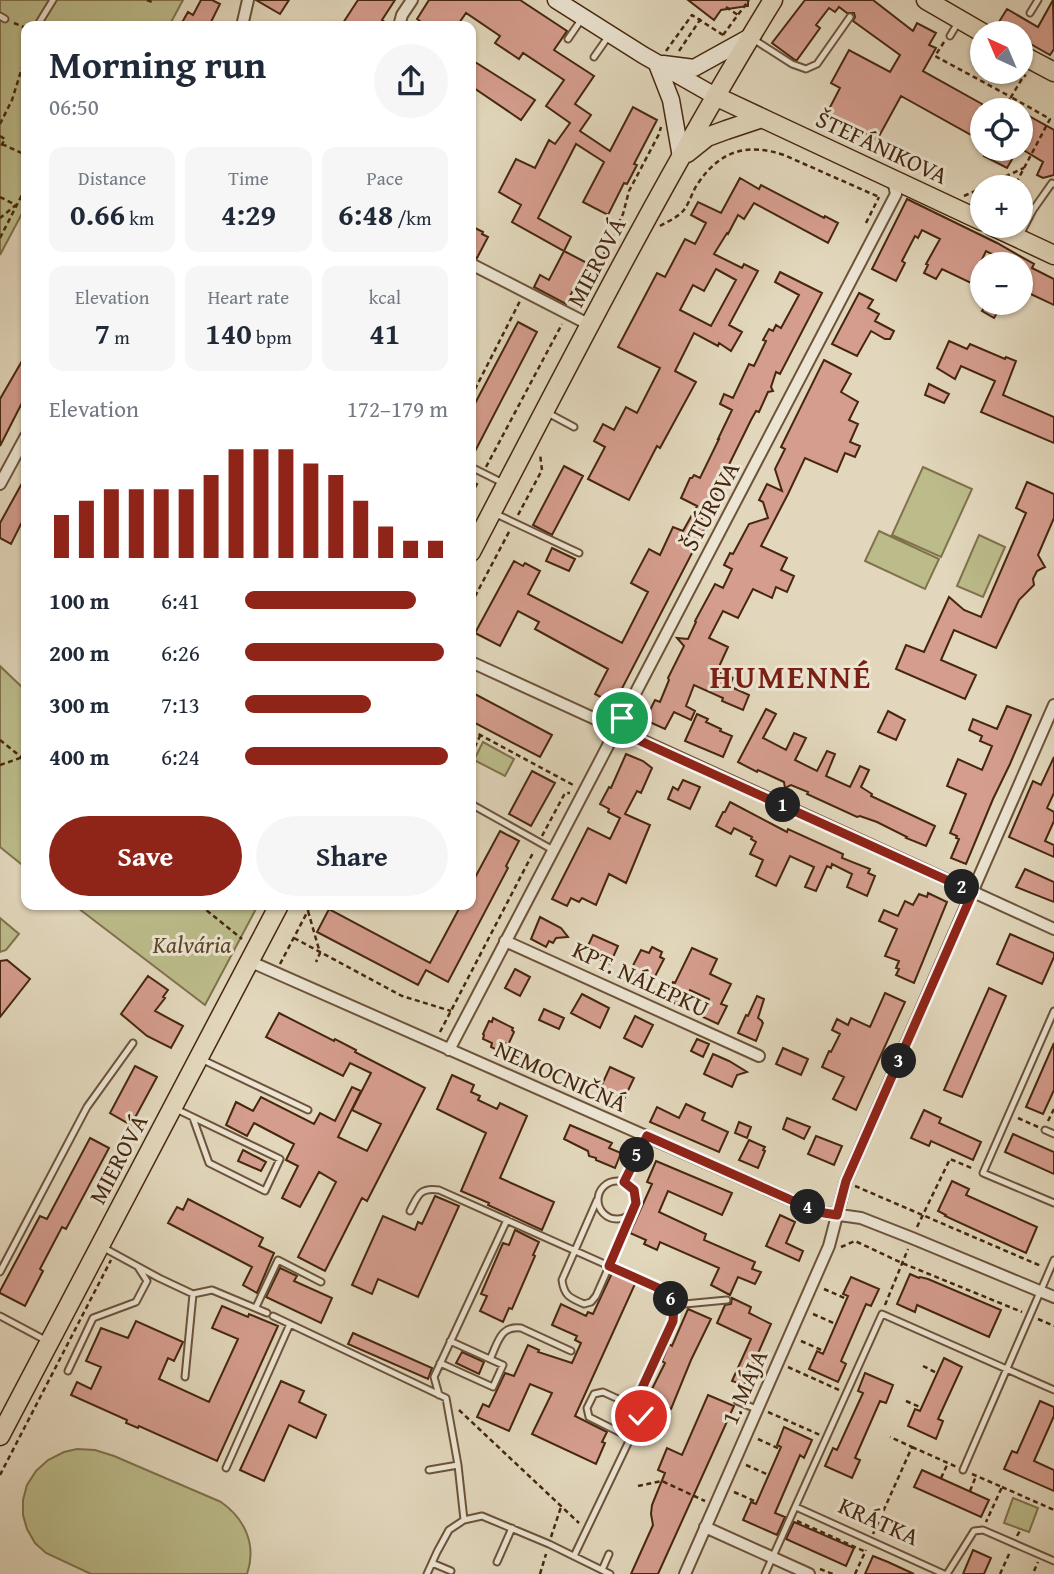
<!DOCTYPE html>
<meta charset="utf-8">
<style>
:root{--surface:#fff;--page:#f6f6f7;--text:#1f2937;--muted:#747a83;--accent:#8f2418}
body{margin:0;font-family:"Gentium Book Plus",serif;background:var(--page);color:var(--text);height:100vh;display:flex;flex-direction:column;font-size:26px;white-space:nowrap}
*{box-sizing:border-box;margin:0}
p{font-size:23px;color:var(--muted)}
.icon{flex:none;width:38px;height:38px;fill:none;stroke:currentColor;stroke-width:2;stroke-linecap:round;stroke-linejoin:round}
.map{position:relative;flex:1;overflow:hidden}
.side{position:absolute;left:21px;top:21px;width:455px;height:889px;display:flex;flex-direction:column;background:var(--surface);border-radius:14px;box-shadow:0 2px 5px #0004}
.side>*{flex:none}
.needle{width:46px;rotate:316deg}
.fabs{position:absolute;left:970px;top:21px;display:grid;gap:14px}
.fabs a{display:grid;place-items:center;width:63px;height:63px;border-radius:50%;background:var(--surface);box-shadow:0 2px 5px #0004;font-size:35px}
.pin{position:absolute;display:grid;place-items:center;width:60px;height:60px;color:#fff;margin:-30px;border:4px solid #fff;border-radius:50%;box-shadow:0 2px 7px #0007}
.km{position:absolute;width:35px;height:35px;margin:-18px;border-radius:50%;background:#222;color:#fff;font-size:19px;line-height:35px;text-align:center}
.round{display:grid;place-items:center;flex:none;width:74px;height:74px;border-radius:37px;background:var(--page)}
.head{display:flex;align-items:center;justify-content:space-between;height:119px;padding:0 28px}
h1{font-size:38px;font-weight:700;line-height:52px}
.figures{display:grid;grid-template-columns:repeat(3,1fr);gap:10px;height:119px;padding:7px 28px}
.figures div{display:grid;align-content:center;border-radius:14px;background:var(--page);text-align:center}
.figures b{font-size:30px;font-weight:700}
.figures small{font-size:19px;font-weight:400}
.figures p{font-size:19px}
.chart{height:196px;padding:14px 28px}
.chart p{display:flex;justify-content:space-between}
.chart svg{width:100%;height:126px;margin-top:7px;stroke:var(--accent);stroke-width:6}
.primary-button{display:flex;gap:14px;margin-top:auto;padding:14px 28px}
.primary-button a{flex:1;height:80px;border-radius:42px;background:var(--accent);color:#fff;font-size:28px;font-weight:700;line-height:80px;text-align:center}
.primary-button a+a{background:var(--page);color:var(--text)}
ul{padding:0 28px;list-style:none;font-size:23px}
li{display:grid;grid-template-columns:112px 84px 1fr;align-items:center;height:52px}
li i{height:18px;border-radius:9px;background:var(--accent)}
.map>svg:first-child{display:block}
.green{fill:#bcbc8b;stroke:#81724c;stroke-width:2}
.building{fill:#d59d8e;stroke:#46270e;stroke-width:2;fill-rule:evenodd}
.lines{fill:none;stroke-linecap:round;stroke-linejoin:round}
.lane-casing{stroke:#6d533a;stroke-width:9}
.street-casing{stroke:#6d533a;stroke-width:14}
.secondary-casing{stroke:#46270e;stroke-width:19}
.primary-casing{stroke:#46270e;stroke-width:21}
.path{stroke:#46270e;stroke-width:2.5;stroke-dasharray:5 3.5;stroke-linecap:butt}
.lane{stroke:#ece5d3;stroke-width:5}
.street{stroke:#ece5d3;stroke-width:10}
.secondary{stroke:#ece5d3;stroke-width:16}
.primary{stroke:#e2d7bc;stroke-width:18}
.route-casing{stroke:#fff;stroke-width:14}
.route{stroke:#8f2418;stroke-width:9}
.labels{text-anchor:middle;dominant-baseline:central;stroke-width:6;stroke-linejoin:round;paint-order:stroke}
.street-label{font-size:24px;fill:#46270e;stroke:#ece5d3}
.park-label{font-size:24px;font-style:italic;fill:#5e4527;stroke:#ece5d3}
.district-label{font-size:32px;font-weight:bold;letter-spacing:2px;fill:#7a1f14;stroke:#ece5d3}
</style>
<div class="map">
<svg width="1054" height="1574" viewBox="0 0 1054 1574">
<rect width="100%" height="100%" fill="#e2d7bc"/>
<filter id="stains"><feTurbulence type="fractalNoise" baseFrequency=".00286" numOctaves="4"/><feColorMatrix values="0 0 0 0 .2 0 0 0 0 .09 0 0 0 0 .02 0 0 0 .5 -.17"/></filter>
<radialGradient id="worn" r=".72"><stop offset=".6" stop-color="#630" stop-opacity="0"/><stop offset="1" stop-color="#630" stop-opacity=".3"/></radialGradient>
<path class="green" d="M0,0H183L169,26H26V206L0,255Z
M923,467L972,489L941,557L892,535Z
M879,531L939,559L925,589L865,561Z
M979,535L1005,547L983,597L957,586Z
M0,666L26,691V868L0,847Z
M483,742L514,759L505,776L474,760Z
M74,905H258L205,1005Z
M0,918L19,934L6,950L0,952Z
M77,1449L95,1450L114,1456L221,1502C245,1519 257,1545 247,1574H91L46,1553L35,1543L27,1529L23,1515V1500L27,1485L36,1471L48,1460L64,1452Z
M1013,1498L1038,1508L1029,1532L1004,1523Z"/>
<path class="building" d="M201,0H212L220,4L209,26H180L188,12L193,15Z
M256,0H289L280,14Z
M358,0H395L382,20L391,26H341Z
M429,0H520L567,31L554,50L594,76L575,104L591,115L580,131L610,151L633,107L657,120L634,164L637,165L627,184L624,183L608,215L583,202L604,162L576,144L538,218L571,237L564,251L512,222L521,205L499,192L516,159L535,168L549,140L555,144L570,123L546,106L564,80L523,53L519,59L495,43L500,36L466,13L457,26H427L417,19Z
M688,0H748V6L721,10L714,20Z
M805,0H873L913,31L917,23L936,33L929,45L936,48L923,71L982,104V141L901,96L877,140L827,113L840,88L831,83L849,50L890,72L900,55L853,21L855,17L854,13H847L839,7L835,12L829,8L816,25L820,28L797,60H795L772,43Z
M1053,0L1054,49L1050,55L1020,38V33H1012L997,25L1007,9L1038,27Z
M475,62L535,100L521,120L471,86V69Z
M1020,111L1054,130V175L1043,178L1037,175L1043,162L1020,148Z
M988,149H1018L1007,168L984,156Z
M740,178L759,189L761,185L824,218L825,216L838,223L828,243L754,203L744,219L738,215L728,234L727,233L714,254L742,268L744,264L758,271L729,325L742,332L731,351L719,343L718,346L694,333L675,371L696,382L660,448L657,446L629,500L588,479L605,447L594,441L603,424L614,430L626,407L637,413L660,368L618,347L657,273L665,277L685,239L695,244L706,223L691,215L698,202L721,213ZM716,269L736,280L711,326L680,310L693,285L704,291Z
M907,199L997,243L1034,264L1032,268L1054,279V305L1020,289V264H1011L986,251L971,283L942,269L936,279L924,273L928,265L926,264L940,239L922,230L918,238L915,236L902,261L905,263L896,281L872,269Z
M471,226L483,232L482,234L488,237L477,258L471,256Z
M564,251L587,263L566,304L534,287L540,275L549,280Z
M780,272L822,293L780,374L776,372L771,387L773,391L768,392L759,412L756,411L751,420L715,493L717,496L711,498L700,523L706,526L614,704L595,694L608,669L535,629L539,622L518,611L500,646L475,633L514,561L523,566L525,563L540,571L528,594L622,643L648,592L631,583L649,549L660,555L673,527L683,531L697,506L681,498L690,478H692L694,475L700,478L719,439H718L732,410L720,404L724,394L733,398L749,364L754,366L766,341L763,340L769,329L773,331L776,325L781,328L799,295L775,282Z
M859,293L873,300L868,308L879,314L875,321L894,331L890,339H885L871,331L857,356L832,344Z
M987,303H1003L994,318L982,311Z
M518,322L537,332L471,459V411Z
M949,341L967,349L970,344L1005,359L1006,357L1016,361L1003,395L1054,417V443L981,412L995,381L961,366L955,379L937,368Z
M26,354V395L0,446V399Z
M824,360L851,374L841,392L858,402L849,420L858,424L850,442L860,446L855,457L845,453L837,472L805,458L788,494L761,546L787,558L781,570L794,576L787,592L776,587L772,598L753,589L738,618L723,611L709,638L728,647L717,671L733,678L729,686L749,695L743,710L722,701L723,698L694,685L686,706L695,711L691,720L674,712L665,729L645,720L655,700L660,702L669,680L668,678L684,646L677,638L688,639L696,622L695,621L715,584L723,588L732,569L724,565L730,553L733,554L749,524L768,518L763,502L759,500L767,484L782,491L775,469L785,449L781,447Z
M929,384L949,394L944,403L925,395Z
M564,466L583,476L552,535L533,525Z
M26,476V514L11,544L0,538V523Z
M1027,482L1054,494V518L1038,555L1045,567L1037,571L1033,579L1034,585L1019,600L996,648L954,630L941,660L976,675L965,699L896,669L906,645L924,652L949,597L964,610L981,617L1026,513L1016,508Z
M552,548L575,559L569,571L546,561Z
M471,692L552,735L540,757L471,721Z
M1007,706L1031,715L1010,764L993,799L966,864L951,858L959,839L956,838L957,836L950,833L966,794L947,786L958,759L982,770L992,746L980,741L982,736L969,730L973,719L997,729Z
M766,709L776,714L763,738L786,750L794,733L806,738L795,760L817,771L827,751L835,754L826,776L850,787L860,766L869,770L861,787L872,794L871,796L935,826L926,846L906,838L907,837L877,822L860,816L857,817L807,794L808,792L791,785L785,788L784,782L758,770L757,772L738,762Z
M888,711L905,720L896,740L878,732Z
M697,714L708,719L706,722L721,729L720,731L732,736L723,757L685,741Z
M626,754L643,761L652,768L641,793L637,791L625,814L650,825L626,883L609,874L596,905L582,898L579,902L571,898L567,906L552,899L588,828L610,839L620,818L608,812L609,809L600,804L609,787L611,788Z
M1054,757V793L1047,808L1054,812V821L1045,841L1054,845V857L1009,837L1033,781L1041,785Z
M532,771L555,783L531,826L509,814Z
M683,780L700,787L690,809L668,799L673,787L678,790Z
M730,802L787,832L788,829L843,854L842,858L870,869L868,873L875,876L867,896L847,887L852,874L832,864L831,868L827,866L816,891L805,887L814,867L790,856L776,886L756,876L763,860L750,854L756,842L751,839L752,837L734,828L731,834L716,826L723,812H725Z
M500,831L519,841L506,866L508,868L448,982L426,970L418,985L317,932L329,909L430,963L461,905H471V885Z
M1025,869L1054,882V902L1016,887Z
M928,893L947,902L914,983L896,975L899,969L896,968L899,961L885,956L897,929L879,921L884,910L898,916L905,901L913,905L919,894L927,897Z
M540,917L561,928L568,937L556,938L553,943L549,941L546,947L531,939Z
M1010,934L1054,953V957L1042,984L997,964Z
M593,935L618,946L610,964L590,955L591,952L586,950Z
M652,947L662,952L660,957L664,959L647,992L625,981L641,950L649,953Z
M692,948L717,959L710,974L731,984L721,1004L727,1006L718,1024L701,1016L709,999L690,990L682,1007L665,999L673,982L675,983Z
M7,960L30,979L0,1017V961Z
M515,969L530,977L520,996L505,988Z
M148,976L168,990L163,997L165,998L155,1011L183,1026L171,1048L147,1036L121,1014Z
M989,988L1006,996L962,1097L944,1090Z
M885,993L905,1002L856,1110L833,1099L844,1077L822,1067L829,1051L831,1052L840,1034L832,1030L837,1019L848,1025L851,1018L870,1027Z
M582,994L609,1008L600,1028L571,1013Z
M757,996L764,999L758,1018L762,1021V1022L763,1023L756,1041L738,1033L746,1015L748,1016Z
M544,1009L564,1018L559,1029L539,1020Z
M279,1013L334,1041L335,1039L356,1050L355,1052L425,1088L367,1201L362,1198L325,1271L298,1257L336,1182L319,1172L300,1207L282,1198L298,1166L286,1160L294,1144L254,1123L247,1136L226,1125L236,1102L253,1111L261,1097L314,1124L320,1113L335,1121L352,1087L361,1091L338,1137L367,1151L381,1124L352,1110L371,1073L350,1063L343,1076L266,1037Z
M635,1016L653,1025L642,1047L624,1038Z
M493,1018L513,1028L512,1030L514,1032L508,1045L505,1043L501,1052L491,1047L492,1043L483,1039L484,1035L483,1034L489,1021L492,1022Z
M697,1039L709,1044L703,1057L691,1051Z
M1054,1043V1090L1043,1114L1026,1107Z
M783,1048L808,1059L801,1075L776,1064Z
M713,1054L729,1061L747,1072L737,1075L732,1087L704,1074Z
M135,1066L157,1077L131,1125L110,1113Z
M610,1067L634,1078L624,1099L600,1089Z
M452,1075L474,1085L471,1092L480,1096L478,1100L497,1109L500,1103L527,1116L500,1178L554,1202L542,1230L488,1205L489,1203L461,1191L486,1133L437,1109Z
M686,1104L705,1113L702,1120L728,1132L719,1152L650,1122L657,1107L679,1118Z
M924,1110L941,1118L939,1123L981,1142L973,1160L931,1141L929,1146L911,1138Z
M787,1118L810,1127L804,1139L783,1129Z
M739,1122L751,1127L747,1138L735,1133Z
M570,1125L612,1143L609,1148L621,1153L615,1168L596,1160V1158L589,1156L588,1151L564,1139Z
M1013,1134L1054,1152V1174L1005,1152Z
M816,1136L842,1146L834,1165L808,1154Z
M90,1138L109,1148L66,1229L62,1227L40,1269L43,1271L25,1306L0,1293V1291L40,1216L47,1219Z
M749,1140L765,1147L763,1150L765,1151L758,1168L739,1160Z
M243,1150L266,1162L261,1171L238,1161Z
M656,1161L732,1193L722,1215L668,1191L659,1212L706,1234L704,1240L755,1262L752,1269L761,1272L755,1284L738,1277L730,1295L711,1285L719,1268L660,1242L657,1250L644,1244L646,1240L630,1233L652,1184L647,1182Z
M952,1181L969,1189L966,1195L1037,1227L1026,1253L945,1216L946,1215L938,1211Z
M435,1196L459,1206L418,1297L378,1279L372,1294L352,1285L383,1216L415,1230L418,1222L422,1224Z
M188,1199L263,1238L259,1246L274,1253L257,1293L243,1285L252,1267L168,1223L177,1207L183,1210Z
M780,1215L795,1222L786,1243L803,1251L799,1261L766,1246Z
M515,1230L539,1242L533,1255L535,1256L512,1309L509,1308L503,1322L480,1311L487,1296L481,1294L503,1243L509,1245Z
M280,1268L297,1276L294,1281L332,1298L321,1323L266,1297Z
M612,1273L635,1284L575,1416L607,1432L602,1442L605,1443L596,1464L532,1434L552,1393L530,1384L509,1431L477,1417L483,1404L489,1407L505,1373L514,1376L528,1345L539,1350L538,1352L572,1363L581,1343L575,1340L577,1336L552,1325L561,1304L586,1316L588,1312L593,1314Z
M910,1274L919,1278L920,1277L928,1279L1001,1310L989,1337L917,1305L915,1312L897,1304Z
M851,1277L879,1289L871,1306L866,1304L841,1361L846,1364L838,1382L809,1369L817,1351L823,1354L848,1296L843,1294Z
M732,1298L751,1307L749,1313L771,1324L744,1385L732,1381L751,1339L717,1323L725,1305L731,1304Z
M222,1306L248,1317L249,1314L278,1326L217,1461L139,1426L138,1428L126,1423L127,1420L71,1395L77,1382L91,1389L101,1367L86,1361L101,1328L128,1338L136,1321L183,1342L174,1361L168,1358L159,1379L209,1402L238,1339L212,1328Z
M688,1309L711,1319L691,1360L671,1409L647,1399L665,1363L662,1361L669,1344L672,1346Z
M353,1333L432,1368L428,1379L348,1344Z
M462,1352L484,1362L479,1374L456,1363Z
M944,1358L962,1367L938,1419L943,1421L936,1439L908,1426L915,1409L920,1411Z
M865,1373L893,1385L886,1403L880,1401L855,1458L860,1460L852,1478L825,1466L833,1448L837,1450L863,1393L858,1391Z
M281,1381L304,1391L299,1402L326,1415L316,1438L289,1425L264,1481L240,1470Z
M708,1395L734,1406L658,1574H631L653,1525L651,1514L652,1505L665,1473L658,1470L667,1448L682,1455Z
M1040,1401L1054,1407V1416L1034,1461L1054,1470V1491L1004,1469L1012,1451L1017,1453Z
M784,1427L812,1440L804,1458L800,1455L775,1513L785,1517L777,1535L743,1520L751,1502L756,1504L781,1447L777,1445Z
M922,1470L989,1500L981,1517L914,1487Z
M794,1522L854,1548L846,1566L786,1539Z
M973,1550L991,1558L984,1574H963Z
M873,1556L888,1562L914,1574H865Z"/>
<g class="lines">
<defs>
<path id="lane" d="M1030,13L1038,0
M0,16L5,19
M37,26L53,0
M950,36L959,21
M568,39L581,20
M753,39L792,64L806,69L817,64L850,17
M594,57L608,37
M1020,235L1033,210L1052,183L1054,184
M546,412L574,427
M471,467L503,483
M496,514L579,553
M471,804L553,850
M1054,1011L983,1173L1054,1203
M201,1059L308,1110
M176,1109L280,1159L265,1191L209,1163L193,1118
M1045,1130L1054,1134
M598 1200a19 19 0 1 1 38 0a19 19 0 1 1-38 0Z
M624,1182L647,1136
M597,1200L562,1280C564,1296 570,1298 584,1304L591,1302L596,1296L634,1210
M410,1211C418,1195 420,1187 439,1190L665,1291L674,1305L673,1321L637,1399L641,1416L574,1556
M104,1248L159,1278L193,1294L212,1290L267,1313
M0,1272L87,1107L133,1043
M674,1305L727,1300
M256,1307L278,1260L321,1282
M0,1316L47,1341
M273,1316L446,1398L458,1465L464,1520
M490,1359C498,1343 500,1325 521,1328L571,1351
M440,1363L493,1387L503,1365L450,1341
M68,1371L93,1318L136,1302L147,1281L138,1267
M185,1377L193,1294
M439,1395L434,1377L507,1220
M737,1401L756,1409
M631,1438L589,1417L587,1408L594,1394L603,1392L640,1409
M226,1468L290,1324
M429,1470L458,1465
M963,1470L1054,1260
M796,1507L944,1574
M497,1562L512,1528
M432,1563L451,1571
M602,1570L609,1554
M427,1574L437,1552L449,1530L464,1520L482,1516L549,1544L610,1574
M765,1574L882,1314L1054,1390
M947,1574L974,1531L983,1530L1054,1561"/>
<path id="street" d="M242,26L248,0
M399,26L402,15L412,0
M471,264L590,325
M0,484L26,436
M471,662L1054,929
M505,941L759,1056
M249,961L818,1212L861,1218L912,1238L1054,1297
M449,1050L896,194L893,180
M705,1527L809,1574
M685,1574L829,1246L846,1181L1054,705"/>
<path id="secondary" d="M556,0L643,55L715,96
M657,64L671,100L681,157
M663,64L694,68L750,37"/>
<path id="primary" d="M926,0L983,33
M1020,54L1054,72
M715,96L982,221
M687,153L707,137L726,130L762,118
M992,226L1054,255
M471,552C568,366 663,179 773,0
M0,1436L279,905"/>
</defs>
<use href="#lane" class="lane-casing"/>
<use href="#street" class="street-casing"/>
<use href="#secondary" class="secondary-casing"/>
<use href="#primary" class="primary-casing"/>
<path class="path" d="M147,0L152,2L154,0
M726,7L738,15
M14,23L26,28
M723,35L749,0
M944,42L935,56L1011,97L1023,77L1026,75
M666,51L692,15L723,35
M679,51L702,17
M1003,110L1011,97L1050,119L1014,187
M0,124L12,100L26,55
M0,136L5,139L0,148
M2,144L26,155
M982,187L1024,168
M964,196L982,188
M0,197L16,205L0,218
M866,223L879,197
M660,226C667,222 678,217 683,211C690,203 692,191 699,182C721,150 748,143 784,155L879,197
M0,238L26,187
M578,308L623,214L629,191L659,134L661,127
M471,397L520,301
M486,467L562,324
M471,495L478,482
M518,515L542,470L540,454
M471,604L510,530
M471,730L575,786
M0,740L26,761
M471,755L480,736
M0,765L26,756
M542,836L565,793H570
M200,905L242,939
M308,911L320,953L316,962
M294,938L402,996L451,1011
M280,964L311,905
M440,1032L534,851
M1018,1118L1038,1127
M1048,1121L1054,1109
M855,1186L1041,1266
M917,1227L950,1159L974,1169
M841,1247L855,1241L902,1263L1022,1312
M824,1289L847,1299
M885,1305L908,1249
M813,1314L836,1324
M1038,1319L1054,1326
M801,1341L824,1351
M923,1366L937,1373
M788,1367L839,1390
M906,1401L922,1408
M459,1410L579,1523
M768,1412L820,1435
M758,1439L780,1449
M912,1447L957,1467
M746,1465L769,1475
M972,1474L1002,1487L986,1522
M0,1475L111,1260
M941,1478L948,1463
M638,1486L662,1481L705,1501
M1002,1487L1054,1510
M970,1491L976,1476
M734,1492L757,1502
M797,1521L864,1551
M873,1534L912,1447L890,1437
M1017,1536L1021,1529
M551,1537L561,1507
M820,1569L833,1574
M1034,1571L1038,1562
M540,1574L546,1554
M855,1574L866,1550
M1000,1574L1010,1552"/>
<use href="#lane" class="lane"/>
<use href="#street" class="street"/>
<use href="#secondary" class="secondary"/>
<use href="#primary" class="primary"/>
</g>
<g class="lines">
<defs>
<path id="route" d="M622,718L616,730L973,892L846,1181L837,1215L818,1212L647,1136L624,1182L634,1190L636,1203L609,1266L665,1291L674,1305L673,1321L637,1399L641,1416"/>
</defs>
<use href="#route" class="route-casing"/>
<use href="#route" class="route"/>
</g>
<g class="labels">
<g class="street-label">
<text transform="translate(882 147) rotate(25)">ŠTEFÁNIKOVA</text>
<text transform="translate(596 262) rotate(-62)">MIEROVÁ</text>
<text transform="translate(710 506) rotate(-62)">ŠTÚROVA</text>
<text transform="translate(641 979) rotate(25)">KPT. NÁLEPKU</text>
<text transform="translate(561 1076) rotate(24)">NEMOCNIČNÁ</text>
<text transform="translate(118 1159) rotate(-62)">MIEROVÁ</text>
<text transform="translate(744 1387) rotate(-66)">1. MÁJA</text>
<text transform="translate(879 1521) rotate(24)">KRÁTKA</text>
</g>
<g class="park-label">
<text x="192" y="944">Kalvária</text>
</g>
<g class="district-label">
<text x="791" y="676">HUMENNÉ</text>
</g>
</g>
<rect width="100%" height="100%" filter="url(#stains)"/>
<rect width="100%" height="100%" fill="url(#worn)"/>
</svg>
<div class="fabs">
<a><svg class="needle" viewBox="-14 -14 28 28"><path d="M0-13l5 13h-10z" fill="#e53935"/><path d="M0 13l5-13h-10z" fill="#747a83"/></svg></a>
<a><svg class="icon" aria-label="locate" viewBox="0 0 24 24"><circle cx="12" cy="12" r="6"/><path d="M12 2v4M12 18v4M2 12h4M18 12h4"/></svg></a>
<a>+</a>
<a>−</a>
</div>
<div class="pin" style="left:622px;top:718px;background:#1e9e55"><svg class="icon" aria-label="arrive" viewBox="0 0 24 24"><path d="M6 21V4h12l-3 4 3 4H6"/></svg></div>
<div class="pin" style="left:641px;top:1416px;background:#d93025"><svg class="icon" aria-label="check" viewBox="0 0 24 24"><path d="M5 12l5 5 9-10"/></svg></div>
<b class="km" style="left:783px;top:805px">1</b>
<b class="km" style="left:962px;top:887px">2</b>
<b class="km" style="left:899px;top:1061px">3</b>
<b class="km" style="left:808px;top:1207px">4</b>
<b class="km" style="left:637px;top:1155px">5</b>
<b class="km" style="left:671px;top:1299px">6</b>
<section class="side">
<div class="head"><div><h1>Morning run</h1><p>06:50</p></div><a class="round"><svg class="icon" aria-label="share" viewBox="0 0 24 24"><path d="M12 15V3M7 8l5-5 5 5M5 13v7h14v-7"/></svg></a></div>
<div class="figures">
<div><p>Distance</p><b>0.66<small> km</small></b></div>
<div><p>Time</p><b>4:29</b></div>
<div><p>Pace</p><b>6:48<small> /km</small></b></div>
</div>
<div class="figures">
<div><p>Elevation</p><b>7<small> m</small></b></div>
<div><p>Heart rate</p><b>140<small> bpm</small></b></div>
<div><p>kcal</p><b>41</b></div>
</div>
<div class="chart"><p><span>Elevation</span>172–179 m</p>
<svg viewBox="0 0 160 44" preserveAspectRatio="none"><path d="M5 44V29M15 44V24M25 44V20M35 44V20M45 44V20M55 44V20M65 44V15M75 44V6M85 44V6M95 44V6M105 44V11M115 44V15M125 44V24M135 44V33M145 44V38M155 44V38"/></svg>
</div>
<ul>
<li><b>100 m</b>6:41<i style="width:84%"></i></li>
<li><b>200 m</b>6:26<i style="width:98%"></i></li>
<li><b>300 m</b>7:13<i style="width:62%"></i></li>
<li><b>400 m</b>6:24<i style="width:100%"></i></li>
</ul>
<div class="primary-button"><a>Save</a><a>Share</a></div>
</section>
</div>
